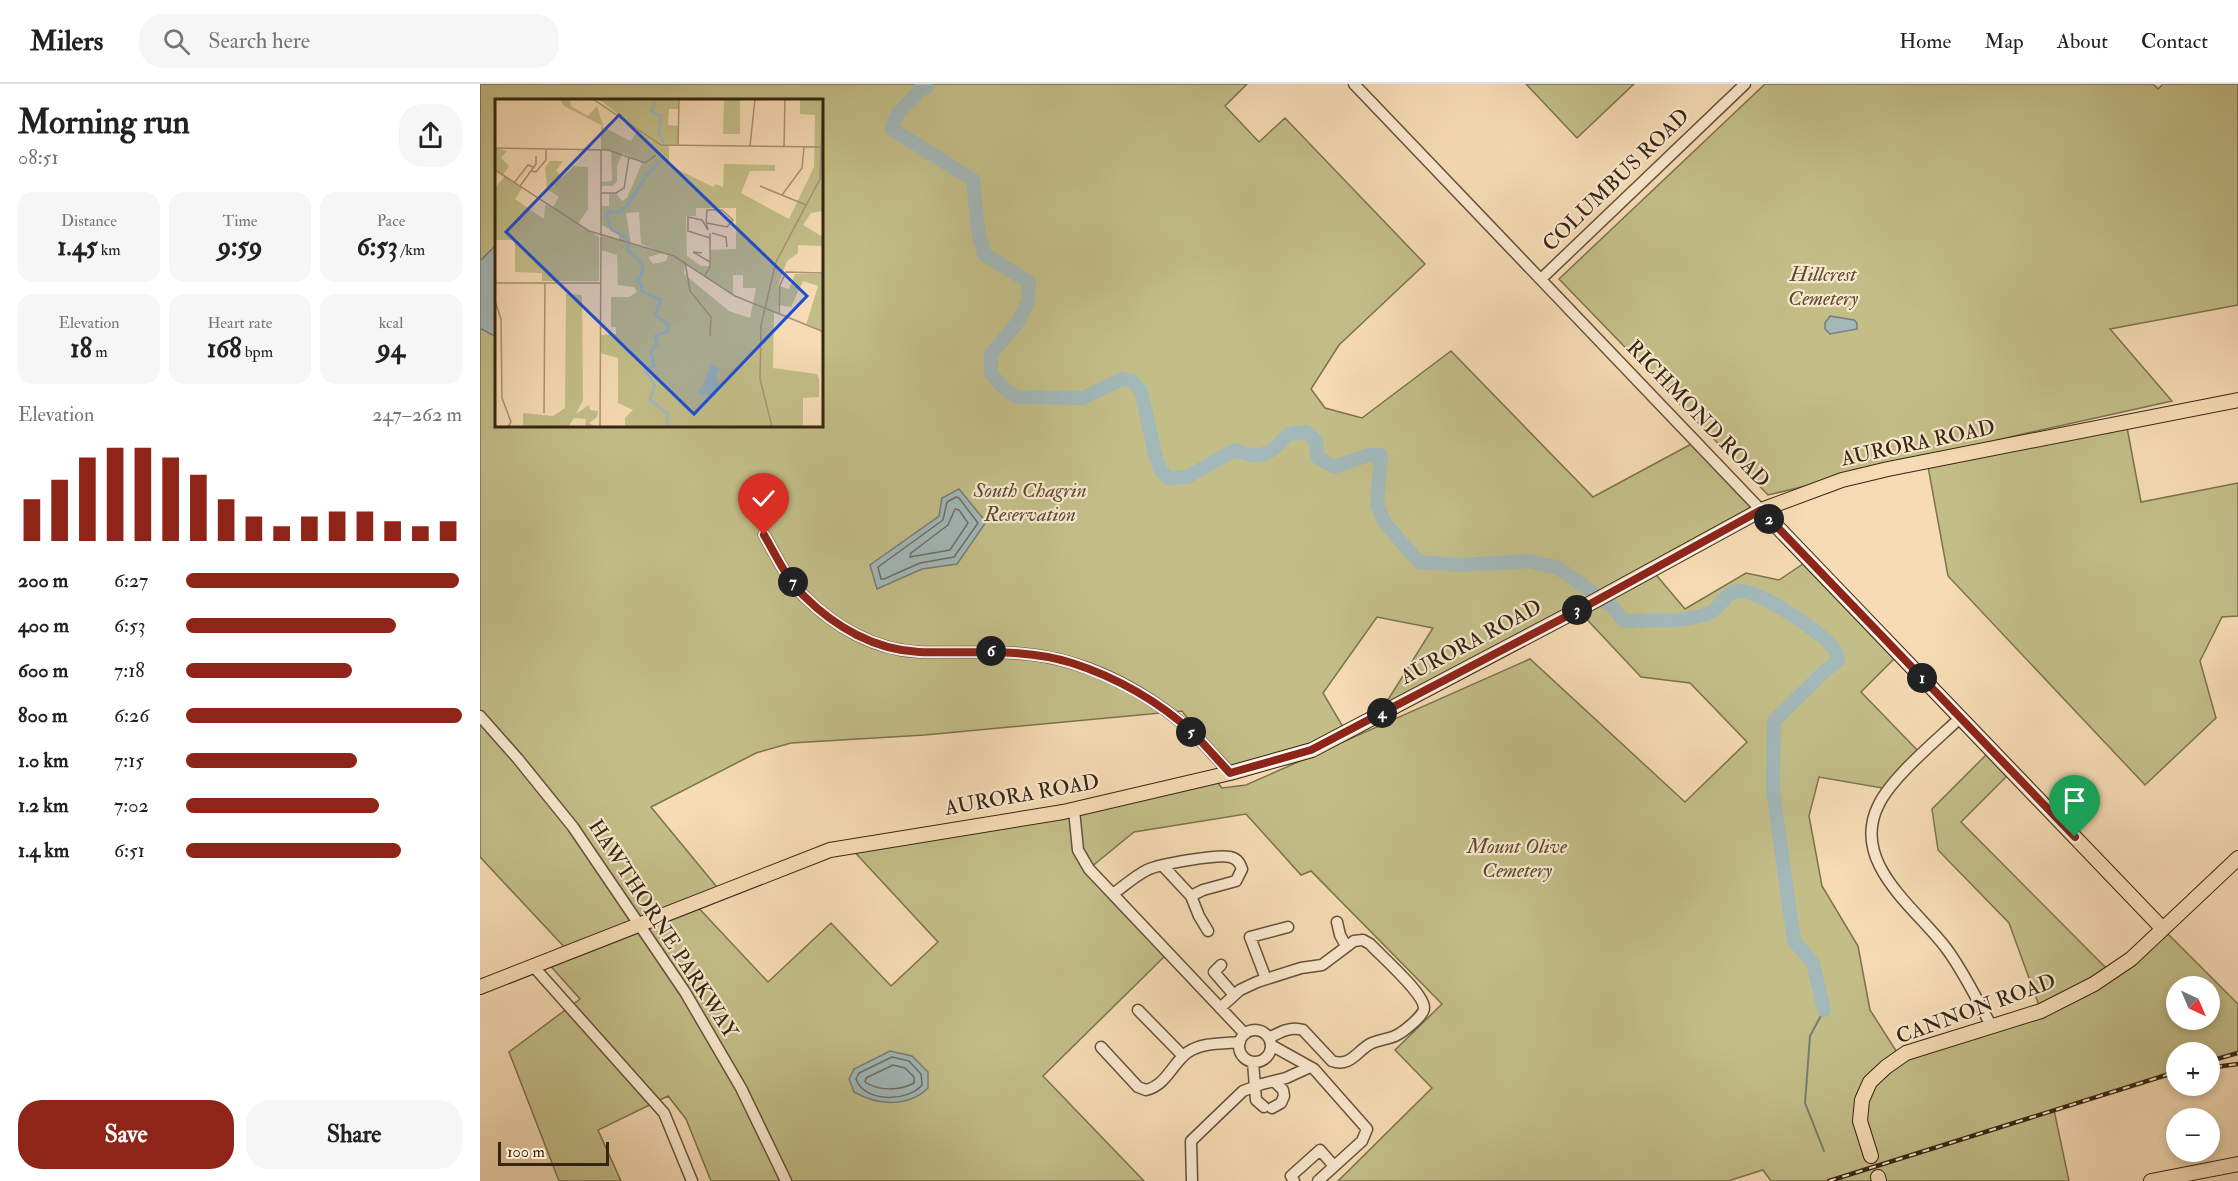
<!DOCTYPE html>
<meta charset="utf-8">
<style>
:root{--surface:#fff;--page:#f6f6f6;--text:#222;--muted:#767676;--line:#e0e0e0;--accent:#8f2418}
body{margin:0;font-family:"IM FELL Double Pica",serif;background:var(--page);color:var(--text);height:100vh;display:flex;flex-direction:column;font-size:22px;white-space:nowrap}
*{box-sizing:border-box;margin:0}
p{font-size:20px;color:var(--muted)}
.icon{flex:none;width:33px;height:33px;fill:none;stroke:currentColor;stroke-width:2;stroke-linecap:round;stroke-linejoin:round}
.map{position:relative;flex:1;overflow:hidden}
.side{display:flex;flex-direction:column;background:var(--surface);width:480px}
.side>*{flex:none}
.needle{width:39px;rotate:136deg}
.tools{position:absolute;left:1686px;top:892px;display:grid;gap:12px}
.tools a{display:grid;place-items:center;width:54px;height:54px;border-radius:50%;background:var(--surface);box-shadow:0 3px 9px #0003;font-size:30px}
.scale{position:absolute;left:18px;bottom:15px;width:111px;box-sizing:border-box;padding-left:6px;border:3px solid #362513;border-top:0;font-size:16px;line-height:21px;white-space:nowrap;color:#362513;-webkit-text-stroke:4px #f9e8ce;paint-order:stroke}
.pin{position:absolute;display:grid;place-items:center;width:51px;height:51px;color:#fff;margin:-62px -26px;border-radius:50% 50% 50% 0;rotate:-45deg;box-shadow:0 0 6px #0007}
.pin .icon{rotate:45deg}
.km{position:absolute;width:30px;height:30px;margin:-15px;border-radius:50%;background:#222;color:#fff;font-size:16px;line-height:30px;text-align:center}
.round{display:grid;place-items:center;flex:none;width:63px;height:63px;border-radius:24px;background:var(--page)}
.summary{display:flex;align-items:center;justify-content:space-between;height:102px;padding:0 18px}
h1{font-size:33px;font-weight:700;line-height:45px}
.figures{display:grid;grid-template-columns:repeat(3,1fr);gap:9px;height:102px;padding:6px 18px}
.figures div{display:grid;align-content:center;border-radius:15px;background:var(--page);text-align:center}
.figures b{font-size:26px;font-weight:700}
.figures small{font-size:16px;font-weight:400}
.figures p{font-size:16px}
.chart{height:168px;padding:12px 18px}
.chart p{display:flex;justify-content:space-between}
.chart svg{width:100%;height:108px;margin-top:6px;stroke:var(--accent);stroke-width:6}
.action{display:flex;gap:12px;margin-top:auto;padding:12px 18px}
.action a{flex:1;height:69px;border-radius:24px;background:var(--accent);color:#fff;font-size:24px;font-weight:700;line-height:69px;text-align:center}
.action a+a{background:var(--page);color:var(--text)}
ul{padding:0 18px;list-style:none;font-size:20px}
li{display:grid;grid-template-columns:96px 72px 1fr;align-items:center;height:45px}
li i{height:15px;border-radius:8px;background:var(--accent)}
header{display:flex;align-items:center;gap:36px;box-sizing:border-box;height:84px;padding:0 30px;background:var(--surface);border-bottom:2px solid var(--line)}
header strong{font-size:28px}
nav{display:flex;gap:33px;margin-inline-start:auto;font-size:21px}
.search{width:420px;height:54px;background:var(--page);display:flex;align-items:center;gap:15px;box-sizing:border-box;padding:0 21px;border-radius:24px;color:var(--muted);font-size:22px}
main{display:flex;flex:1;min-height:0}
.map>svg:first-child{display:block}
.green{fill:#c3be88;stroke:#7c724e;stroke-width:1.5;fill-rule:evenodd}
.water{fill:#a2b8b9;stroke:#777d77;stroke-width:1.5}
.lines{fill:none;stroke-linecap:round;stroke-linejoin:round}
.shore{stroke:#6c6e66;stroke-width:1.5}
.stream{stroke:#777d77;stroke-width:2}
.river{stroke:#a2b8b9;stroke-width:14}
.major-tunnel{stroke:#d0b794;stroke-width:14;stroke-dasharray:14 7;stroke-linecap:butt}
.minor-casing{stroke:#66523b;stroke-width:13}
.major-casing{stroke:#362513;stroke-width:16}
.minor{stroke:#f9e8ce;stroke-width:10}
.major{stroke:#f6dbb4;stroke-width:14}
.rail-casing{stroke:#362513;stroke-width:4.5}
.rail{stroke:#f9e8ce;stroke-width:2;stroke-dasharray:7;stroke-linecap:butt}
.route-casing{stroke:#fff;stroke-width:12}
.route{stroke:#8f2418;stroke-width:8}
.labels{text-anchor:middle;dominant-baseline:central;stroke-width:4.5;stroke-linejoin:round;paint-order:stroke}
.street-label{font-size:21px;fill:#362513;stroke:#f9e8ce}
.park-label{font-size:21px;font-style:italic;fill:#594b30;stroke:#f9e8ce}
.inset-river{fill:none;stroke:#a2b8b9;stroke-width:3}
.inset-road{fill:none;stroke:#a99274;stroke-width:1.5}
.view{fill:#1d4ed8;fill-opacity:0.15;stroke:#1d4ed8;stroke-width:3}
.inset-edge{fill:none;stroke:#362513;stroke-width:3}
</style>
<header>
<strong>Milers</strong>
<div class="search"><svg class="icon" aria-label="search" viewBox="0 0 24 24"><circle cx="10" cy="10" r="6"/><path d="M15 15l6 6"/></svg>Search here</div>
<nav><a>Home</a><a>Map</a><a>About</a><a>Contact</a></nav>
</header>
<main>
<section class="side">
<div class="summary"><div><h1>Morning run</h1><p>08:51</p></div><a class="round"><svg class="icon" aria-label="share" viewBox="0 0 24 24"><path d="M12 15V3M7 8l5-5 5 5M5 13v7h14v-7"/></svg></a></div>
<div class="figures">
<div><p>Distance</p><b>1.45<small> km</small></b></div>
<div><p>Time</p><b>9:59</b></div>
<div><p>Pace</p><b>6:53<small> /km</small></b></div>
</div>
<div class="figures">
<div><p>Elevation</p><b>18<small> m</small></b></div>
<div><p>Heart rate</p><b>168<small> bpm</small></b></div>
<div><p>kcal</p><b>94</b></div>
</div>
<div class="chart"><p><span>Elevation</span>247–262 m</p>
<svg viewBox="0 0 160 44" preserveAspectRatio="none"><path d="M5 44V27M15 44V19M25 44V10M35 44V6M45 44V6M55 44V10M65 44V17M75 44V27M85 44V34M95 44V38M105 44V34M115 44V32M125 44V32M135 44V36M145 44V38M155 44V36"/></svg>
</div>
<ul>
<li><b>200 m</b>6:27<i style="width:99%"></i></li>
<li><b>400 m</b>6:53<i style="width:76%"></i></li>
<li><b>600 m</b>7:18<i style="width:60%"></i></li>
<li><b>800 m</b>6:26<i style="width:100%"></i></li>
<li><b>1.0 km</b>7:15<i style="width:62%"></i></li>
<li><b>1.2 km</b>7:02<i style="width:70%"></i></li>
<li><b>1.4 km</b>6:51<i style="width:78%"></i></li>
</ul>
<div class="action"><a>Save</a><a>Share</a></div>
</section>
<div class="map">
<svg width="1758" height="1097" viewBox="0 0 1758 1097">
<rect width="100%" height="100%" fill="#f6dbb4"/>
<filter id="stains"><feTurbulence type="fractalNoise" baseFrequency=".00333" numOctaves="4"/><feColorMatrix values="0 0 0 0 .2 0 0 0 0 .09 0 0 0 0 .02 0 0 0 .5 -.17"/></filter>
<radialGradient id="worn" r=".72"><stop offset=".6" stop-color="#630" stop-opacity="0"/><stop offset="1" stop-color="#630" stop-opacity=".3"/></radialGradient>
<path class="green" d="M0,0H767L745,22L779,58L805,34L945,180L859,261L831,305L845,324L882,334L971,267L1113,413L1215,358L1281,426L1172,486L1205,525L1266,489L1299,496L1329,476L1419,570L1381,608L1442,671L1408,705L1339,693L1329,732L1342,802L1378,862L1390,926L1420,973L1561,927L1529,839L1458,766L1452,725L1512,665L1530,689L1481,738L1630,888L1682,844L1758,920V968L1730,977V969H1696V988L1574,1026L1589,1097H1291L1283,1086L1248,1097H858L952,1004L915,966L962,920L831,787L821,791L766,730L654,748L610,784L688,869L563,992L664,1097H231L206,1035L188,1012L118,1046L141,1097H79L29,968L100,915L66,877L88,867L0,773ZM16,16H342V342H16ZM1098,526L1161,593L1210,599L1267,658L1205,718L1050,575L766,701L742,704L733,693L369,762L458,858L411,902L351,839L288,898L214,819L241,808L171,723L276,669L311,659L445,651L702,627L750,689L866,648L843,609L897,533L953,544L899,630ZM1696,903H1730V936H1696Z
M1046,0H1154L1097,54Z
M1285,0H1673L1678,5L1683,0H1758V221L1630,245L1692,317L1543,350L1288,411L1079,195Z
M1646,338L1661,418L1758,399V532L1742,533L1720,577L1736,634L1665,701L1468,492L1447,377Z"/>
<path class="water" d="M16,161V253L2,245L0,246V177Z
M1350,232L1374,236L1377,239V245L1350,250L1345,245V239Z
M479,405L506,438L477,480L442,485L397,505L390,481L459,432L462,414Z
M410,967L432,972L448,988V1004C428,1024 397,1021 374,1008L369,995L374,985Z"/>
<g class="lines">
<path class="shore" d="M476,413L479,414L498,439L474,473L440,479L404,495H401L398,483L463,436L467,418Z
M475,425L479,426L488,439L470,466L430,473L431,469L468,441Z
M412,973L429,977L441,990L442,1001C428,1018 384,1019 376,995L379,989Z
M413,981L425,984L434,993V999C420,1007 398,1007 385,998L386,994Z"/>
<path class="stream" d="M1344,1067L1325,1019L1330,952L1344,926"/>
<path class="river" d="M445,0L446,4L441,3C432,21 415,24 412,45L493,96L498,145L504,170L549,198L548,217L538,238L511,270V290L527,307L537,313L603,314L642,295L652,297L661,307L675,370L680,385L688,394L707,393L755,366C780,377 792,370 808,350L826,348L836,357L837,373L854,383L889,371H901L897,420L904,438L939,478L980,481L1049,477L1078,484L1133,523L1143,537C1172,535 1201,540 1229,529C1240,525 1245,508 1257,507C1277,504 1346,550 1356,568C1357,571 1357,574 1358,577L1344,588L1294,637L1293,707L1314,857L1333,879L1344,926"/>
<path class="major-tunnel" d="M1391,1072L1398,1093"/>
<defs>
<path id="minor" d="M874,0L1281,426
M1061,195L1265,0
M284,451C296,471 307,496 324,512C355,543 395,566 439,568C491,570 542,563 592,579C636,592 680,618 713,649C726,662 738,676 750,689
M0,632L38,675L93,743L205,908L261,1004L306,1097
M1481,633C1457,656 1413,692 1399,720C1369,778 1435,823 1466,864C1484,888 1497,916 1512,943
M594,726L598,766L609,785L765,950
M683,782L711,812L719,832L728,847
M633,810C644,802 655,792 667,786C679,780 738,770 750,773C756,774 760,779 762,785L756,797L723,806L711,812
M857,838L860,851L866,862
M741,881L734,888L754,911
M53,882L184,1029L212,1097
M786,895L770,853L808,843
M740,924L760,906L777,898L821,884L842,881L874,857L883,856L890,860C901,872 944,909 944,924C944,932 922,949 915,952C908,955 899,956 892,959C878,965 871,984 852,977L823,946C811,942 800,948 789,954
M658,926L703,972
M759 962a16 16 0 1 1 32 0a16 16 0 1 1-32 0Z
M791,961L834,985L887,1045L882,1057L838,1097
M621,963L658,1003L666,1006C687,1001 693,978 708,968C723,958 743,960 760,958
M773,978L776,1016L784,1023
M792,1024L801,1019L804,1012L803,1006L794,997
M712,1097L711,1057L763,1007L782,1000L806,994L830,983
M814,1097L811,1092L840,1066L854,1082"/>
<path id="major" d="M1281,426L1682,844
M0,903L350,766L583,728L750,689L832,666L1109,520L1281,426L1362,396L1408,385L1758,316
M1391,1072L1380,1037L1382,1016L1390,998L1406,983L1426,969L1561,927L1614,900L1651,875L1758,774
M1398,1093L1399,1097
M1671,1097L1758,1080"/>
</defs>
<use href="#minor" class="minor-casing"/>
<use href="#major" class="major-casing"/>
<use href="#minor" class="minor"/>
<use href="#major" class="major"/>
<defs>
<path id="rail" d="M1730,977L1758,969
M1735,983L1758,980
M1349,1097L1696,988"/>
</defs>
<use href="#rail" class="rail-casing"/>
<use href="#rail" class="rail"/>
</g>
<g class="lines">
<defs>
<path id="route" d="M284,451C296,471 307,496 324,512C355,543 395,566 439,568C491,570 542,563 592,579C636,593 680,618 713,649C726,662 738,676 750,689L831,666L1110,520L1281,426L1595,753"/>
</defs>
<use href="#route" class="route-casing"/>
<use href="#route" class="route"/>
</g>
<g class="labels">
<g class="street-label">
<text transform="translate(1136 96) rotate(-44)">COLUMBUS ROAD</text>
<text transform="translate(1218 330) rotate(46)">RICHMOND ROAD</text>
<text transform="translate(1438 359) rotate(-12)">AURORA ROAD</text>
<text transform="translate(991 558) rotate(-28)">AURORA ROAD</text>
<text transform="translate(542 711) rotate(-10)">AURORA ROAD</text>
<text transform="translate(183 845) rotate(57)">HAWTHORNE PARKWAY</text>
<text transform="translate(1496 925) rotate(-20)">CANNON ROAD</text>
</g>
<g class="park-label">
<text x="1343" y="190">Hillcrest<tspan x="1343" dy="24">Cemetery</tspan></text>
<text x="550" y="406">South Chagrin<tspan x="550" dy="24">Reservation</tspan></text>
<text x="1037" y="762">Mount Olive<tspan x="1037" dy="24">Cemetery</tspan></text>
</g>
</g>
<g transform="translate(15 15)">
<rect width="328" height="328" fill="#f6dbb4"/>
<path d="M65,0H75L76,7L93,17L102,7L108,27L69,7ZM104,0H184V10H174L173,26L184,27L183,46L174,47V66L218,88L221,85L228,88L229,65L280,66V72H255L246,94L294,120L319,68L320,16L305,15V0H328V112L316,114L308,126L328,138V147L303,146V154L292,162L283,187L294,190L300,175H328L326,232L311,226L323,187L308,182L296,208L283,206L282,214L279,213L278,269L322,275L324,280V298L308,299V328H130V319L138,311L123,304V259L105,254V236L121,235V228H116V198H134L142,193L139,188L123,186L122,156L106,151V137L124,141V134L106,126V107H114V94H121L127,102L132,99L147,64L128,54L122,67V82L118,87H106V83L117,82L116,51H106V27L136,42L143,31ZM201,109H241V150L215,151V167H206L192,157L191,117H201ZM144,113L146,145L173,156L171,162L158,165L153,158L168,154L136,145L131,114ZM190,163L238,195V176H248V189H261L255,219L234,212L189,175ZM229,0H245V35H228ZM0,49L12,52L6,59L14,67L8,76L0,71ZM55,62H68L61,72L68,78L79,67L93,68V110L83,125L104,138V182H47V174L20,173V141H0V89L10,77L27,89L20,100L49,120L50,106L58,108L64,98L52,90L50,69ZM71,195L87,196L88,301L81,315L94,306L95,311L103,312L102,318L94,324L101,328H83L90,327L91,320L79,319L73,328H28V314L58,317L70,309Z" fill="#c3be88" fill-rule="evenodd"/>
<path d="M216,265L225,269L221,275L225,289L221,296H206L202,291L207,289Z" fill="#a2b8b9"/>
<path class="inset-river" d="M161,0L156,13L166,17L164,35L169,43M151,77L165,62M151,77L133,105L126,113H113L112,119L117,131L132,139L133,151L148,166L146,177L141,182L147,185L146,192L166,201L160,216L174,226L172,233L160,237L162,244L156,253L159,267L150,271L160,287L155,301L173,315L172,328"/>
<path class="inset-road" d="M98,0L166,46L329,48M183,46L184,0M255,47L260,0M289,48L290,0M0,49L113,51L150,64L161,56M0,71L94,132L179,157L240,197L329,233M36,72L41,73L51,61V51M19,84L33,66L38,68M25,87L41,65V57M265,87L311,106M106,94H121L129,89L134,58M287,96L307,69L309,48M212,124L232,128L238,121L227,111H212L211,123L213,130M213,131L207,121L193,118V132L215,139M217,134L231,138L232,148M106,137V51M207,154L198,153L215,163M190,163L195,192L216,218L215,237M210,176L215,168V134M0,184H105M0,202L6,220L7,299L16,323L13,328M284,215L285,186L291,173L327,174M49,314L50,184M105,328L106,138M277,328L265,280L266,226L281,163L325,80L328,0"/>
<path class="view" d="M124,16L312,197L199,315L11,133Z"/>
<rect width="328" height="328" class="inset-edge"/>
</g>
<rect width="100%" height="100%" filter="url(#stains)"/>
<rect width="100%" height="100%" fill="url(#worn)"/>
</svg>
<div class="tools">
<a><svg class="needle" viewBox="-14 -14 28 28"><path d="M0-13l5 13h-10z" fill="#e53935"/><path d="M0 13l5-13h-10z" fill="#767676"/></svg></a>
<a>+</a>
<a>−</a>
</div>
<div class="scale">100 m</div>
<div class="pin" style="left:1595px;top:753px;background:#1e9e55"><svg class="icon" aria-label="arrive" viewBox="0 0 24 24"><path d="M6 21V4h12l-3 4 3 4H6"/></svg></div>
<div class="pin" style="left:284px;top:451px;background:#d93025"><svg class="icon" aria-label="check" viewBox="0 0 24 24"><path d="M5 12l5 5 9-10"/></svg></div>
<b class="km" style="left:1442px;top:594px">1</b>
<b class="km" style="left:1289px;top:435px">2</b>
<b class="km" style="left:1097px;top:526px">3</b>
<b class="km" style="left:902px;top:629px">4</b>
<b class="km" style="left:711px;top:648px">5</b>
<b class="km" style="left:511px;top:567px">6</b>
<b class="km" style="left:313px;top:498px">7</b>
</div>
</main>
